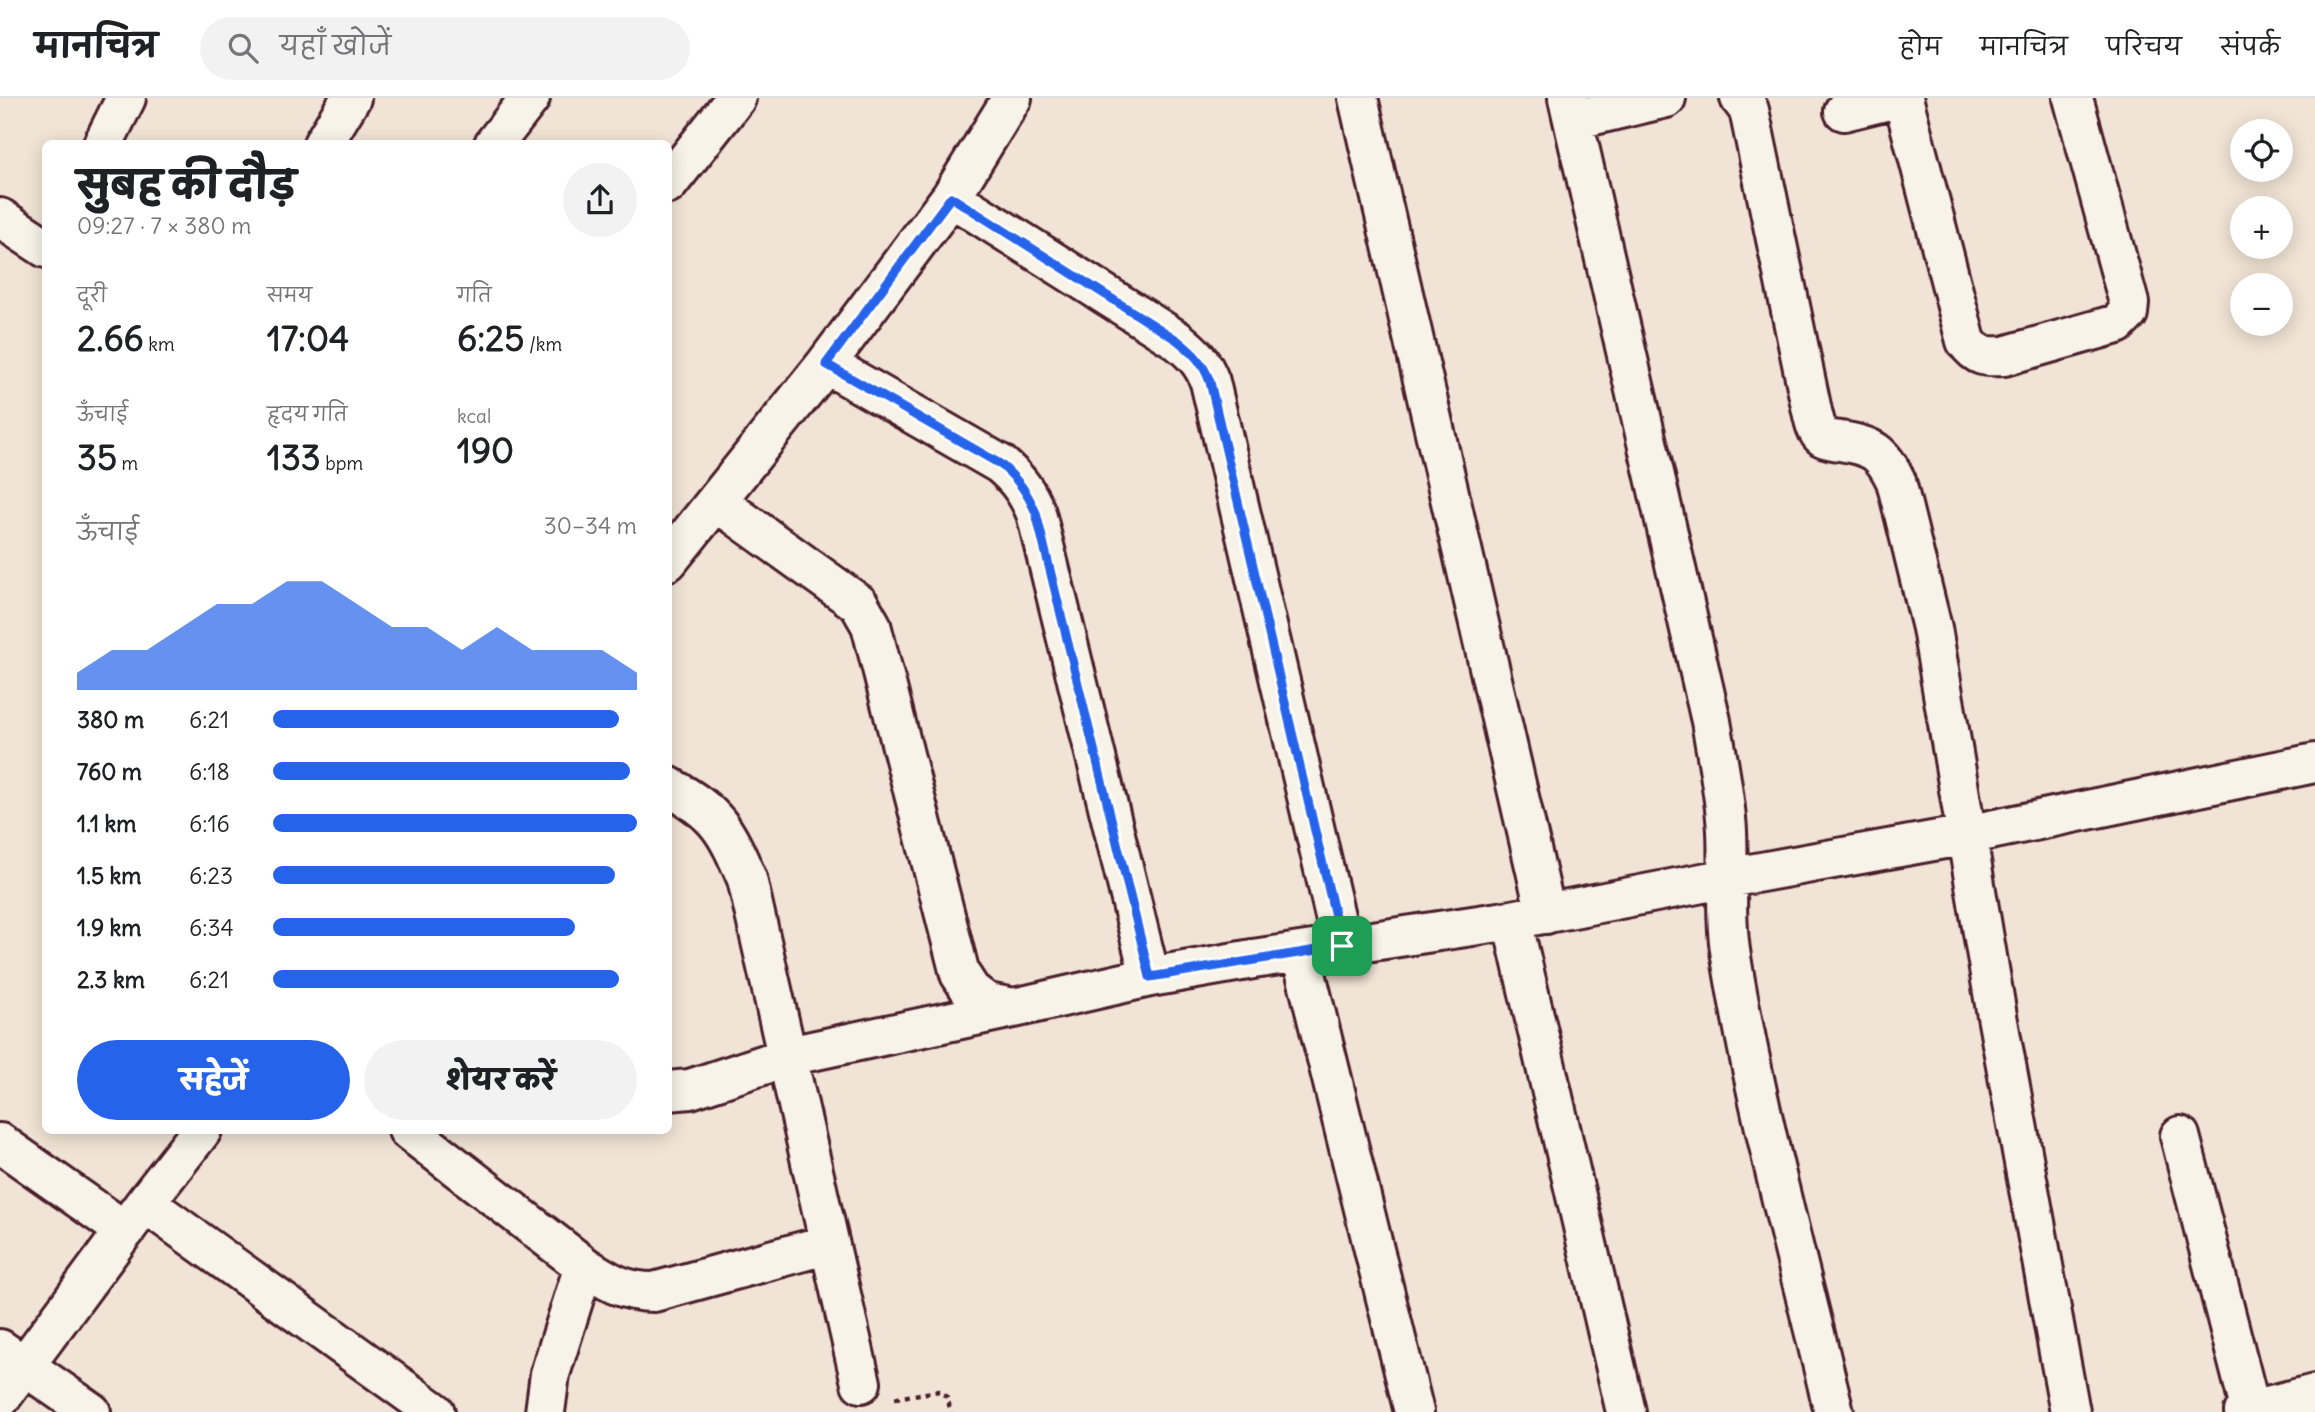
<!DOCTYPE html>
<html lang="hi">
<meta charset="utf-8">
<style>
:root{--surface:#fff;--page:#f2f2f2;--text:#202124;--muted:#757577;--line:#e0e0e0;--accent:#2563eb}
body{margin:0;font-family:Delius,"Playpen Sans Deva",sans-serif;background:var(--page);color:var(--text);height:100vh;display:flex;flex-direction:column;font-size:26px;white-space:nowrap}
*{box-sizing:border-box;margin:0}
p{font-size:23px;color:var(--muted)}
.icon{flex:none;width:38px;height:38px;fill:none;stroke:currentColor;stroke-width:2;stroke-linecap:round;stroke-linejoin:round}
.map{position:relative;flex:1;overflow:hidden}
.details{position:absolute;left:42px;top:42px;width:630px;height:994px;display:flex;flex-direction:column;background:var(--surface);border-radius:10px;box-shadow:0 4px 18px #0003}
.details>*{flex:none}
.tools{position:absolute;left:2230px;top:21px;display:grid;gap:14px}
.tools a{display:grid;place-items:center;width:63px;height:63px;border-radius:50%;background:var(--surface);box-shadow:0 4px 18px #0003;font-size:35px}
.pin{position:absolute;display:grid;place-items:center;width:60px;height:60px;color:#fff;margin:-30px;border-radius:14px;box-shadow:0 4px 10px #0006}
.round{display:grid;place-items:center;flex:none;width:74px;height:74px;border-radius:37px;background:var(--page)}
.overview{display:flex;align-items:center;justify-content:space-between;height:119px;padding:0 35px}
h1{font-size:38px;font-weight:800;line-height:52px}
.metrics{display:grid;grid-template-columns:repeat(3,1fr);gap:10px;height:119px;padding:7px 35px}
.metrics div{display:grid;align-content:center}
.metrics b{font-size:35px;font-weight:800}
.metrics small{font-size:19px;font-weight:400}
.metrics p{font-size:19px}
.chart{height:196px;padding:14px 35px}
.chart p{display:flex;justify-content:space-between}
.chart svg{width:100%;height:126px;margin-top:7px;fill:var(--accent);opacity:.7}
.button{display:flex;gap:14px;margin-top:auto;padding:14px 35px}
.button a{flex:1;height:80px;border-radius:42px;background:var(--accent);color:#fff;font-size:28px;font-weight:800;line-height:80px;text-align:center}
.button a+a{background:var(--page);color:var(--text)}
ul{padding:0 35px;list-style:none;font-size:23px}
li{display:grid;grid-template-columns:112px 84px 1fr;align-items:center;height:52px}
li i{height:18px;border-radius:9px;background:var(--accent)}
header{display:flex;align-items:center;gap:42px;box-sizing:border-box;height:98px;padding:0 35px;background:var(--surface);border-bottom:2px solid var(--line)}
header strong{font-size:33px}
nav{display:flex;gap:38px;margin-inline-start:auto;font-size:24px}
.search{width:490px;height:63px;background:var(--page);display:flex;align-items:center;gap:18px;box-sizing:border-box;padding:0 24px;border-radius:38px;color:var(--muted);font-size:26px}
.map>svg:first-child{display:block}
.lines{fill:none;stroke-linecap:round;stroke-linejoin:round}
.minor-casing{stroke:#4a1f2b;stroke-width:44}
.path{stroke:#4a1f2b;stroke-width:4.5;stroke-dasharray:5 5;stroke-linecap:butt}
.minor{stroke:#f7f3e8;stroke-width:38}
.route-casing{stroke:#fff;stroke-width:14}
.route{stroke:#2563eb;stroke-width:9}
</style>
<header>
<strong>मानचित्र</strong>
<div class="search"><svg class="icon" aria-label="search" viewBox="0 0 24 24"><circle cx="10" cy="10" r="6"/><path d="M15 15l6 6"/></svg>यहाँ खोजें</div>
<nav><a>होम</a><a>मानचित्र</a><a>परिचय</a><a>संपर्क</a></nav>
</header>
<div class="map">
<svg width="2315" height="1314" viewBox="0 0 2315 1314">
<rect width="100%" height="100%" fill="#f1e4d6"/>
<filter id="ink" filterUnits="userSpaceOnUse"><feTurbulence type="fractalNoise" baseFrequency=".0143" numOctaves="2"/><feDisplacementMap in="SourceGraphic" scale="14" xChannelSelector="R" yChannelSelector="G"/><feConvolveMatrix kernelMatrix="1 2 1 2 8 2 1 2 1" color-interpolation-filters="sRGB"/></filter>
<g filter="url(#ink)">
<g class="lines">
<defs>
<path id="minor" d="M1358,0L1546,816
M1568,0L1711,623C1717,659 1725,696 1727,733C1729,775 1724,817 1731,859C1756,1012 1798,1163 1834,1314
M1740,0L1749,12L1812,313C1814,321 1816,334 1823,339C1828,342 1835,342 1840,343C1872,348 1882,353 1896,383L1932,530L1997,918L2070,1314
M1903,0L1966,243C1977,259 1985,259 2004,258L2117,226L2128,215L2129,205L2073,0
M1844,13L1897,0
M1573,22L1666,0
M103,46L126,0
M323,46L351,0
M494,46L530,0
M668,86L736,0
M951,99L1177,242C1193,255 1203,264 1210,284L1342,848
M0,120L46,150
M826,266L1000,366C1018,381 1027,394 1036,415L1150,879
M717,404L859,506L871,527L960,876L971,893L987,905L1014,910L1150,879L1253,861L1512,822L1728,780L1966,737L2315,665
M668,463L826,266L951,99L1012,0
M668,688C718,716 725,730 747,781L861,1285
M1512,822L1626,1314
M1301,855L1414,1314
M668,993L690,991L793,957L1013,910
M408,1032L584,1168C609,1184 624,1194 654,1194L829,1146
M2180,1038L2251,1314
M0,1045L125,1133
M145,1105L435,1314
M0,1251L91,1314
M0,1301L145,1105L202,1032
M545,1314L550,1276L584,1168
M2244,1314L2315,1296"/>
</defs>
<use href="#minor" class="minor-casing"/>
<path class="path" d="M895,1300L939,1293L947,1299L951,1314"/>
<use href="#minor" class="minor"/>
</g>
</g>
<g class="lines" filter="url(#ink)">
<defs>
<path id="route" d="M951,99L1177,242C1193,255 1203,264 1210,284L1342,848L1150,879L1036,415C1027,394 1018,381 1000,366L826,266Z"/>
</defs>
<use href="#route" class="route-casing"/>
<use href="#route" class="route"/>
</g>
</svg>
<div class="tools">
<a><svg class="icon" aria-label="locate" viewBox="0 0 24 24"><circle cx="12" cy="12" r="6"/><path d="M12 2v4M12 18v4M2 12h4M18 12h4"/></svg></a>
<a>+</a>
<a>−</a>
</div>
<div class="pin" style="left:1342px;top:848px;background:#1e9e55"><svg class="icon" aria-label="arrive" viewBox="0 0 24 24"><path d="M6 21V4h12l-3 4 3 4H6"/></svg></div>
<section class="details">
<div class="overview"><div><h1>सुबह की दौड़</h1><p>09:27 · 7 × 380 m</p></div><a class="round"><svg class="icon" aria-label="share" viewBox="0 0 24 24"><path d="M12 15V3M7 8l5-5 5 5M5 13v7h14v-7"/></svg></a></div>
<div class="metrics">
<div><p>दूरी</p><b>2.66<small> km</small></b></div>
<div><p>समय</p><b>17:04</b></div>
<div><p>गति</p><b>6:25<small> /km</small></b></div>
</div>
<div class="metrics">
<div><p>ऊँचाई</p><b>35<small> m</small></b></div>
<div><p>हृदय गति</p><b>133<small> bpm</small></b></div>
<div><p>kcal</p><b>190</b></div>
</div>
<div class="chart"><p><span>ऊँचाई</span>30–34 m</p>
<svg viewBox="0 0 160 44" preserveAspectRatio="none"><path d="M0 44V38L10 30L20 30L30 22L40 14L50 14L60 6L70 6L80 14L90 22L100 22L110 30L120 22L130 30L140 30L150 30L160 38V44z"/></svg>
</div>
<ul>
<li><b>380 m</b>6:21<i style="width:95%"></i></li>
<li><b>760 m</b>6:18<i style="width:98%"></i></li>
<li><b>1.1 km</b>6:16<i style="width:100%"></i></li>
<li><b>1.5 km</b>6:23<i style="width:94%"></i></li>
<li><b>1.9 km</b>6:34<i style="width:83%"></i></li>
<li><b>2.3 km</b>6:21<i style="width:95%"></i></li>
</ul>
<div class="button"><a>सहेजें</a><a>शेयर करें</a></div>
</section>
</div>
